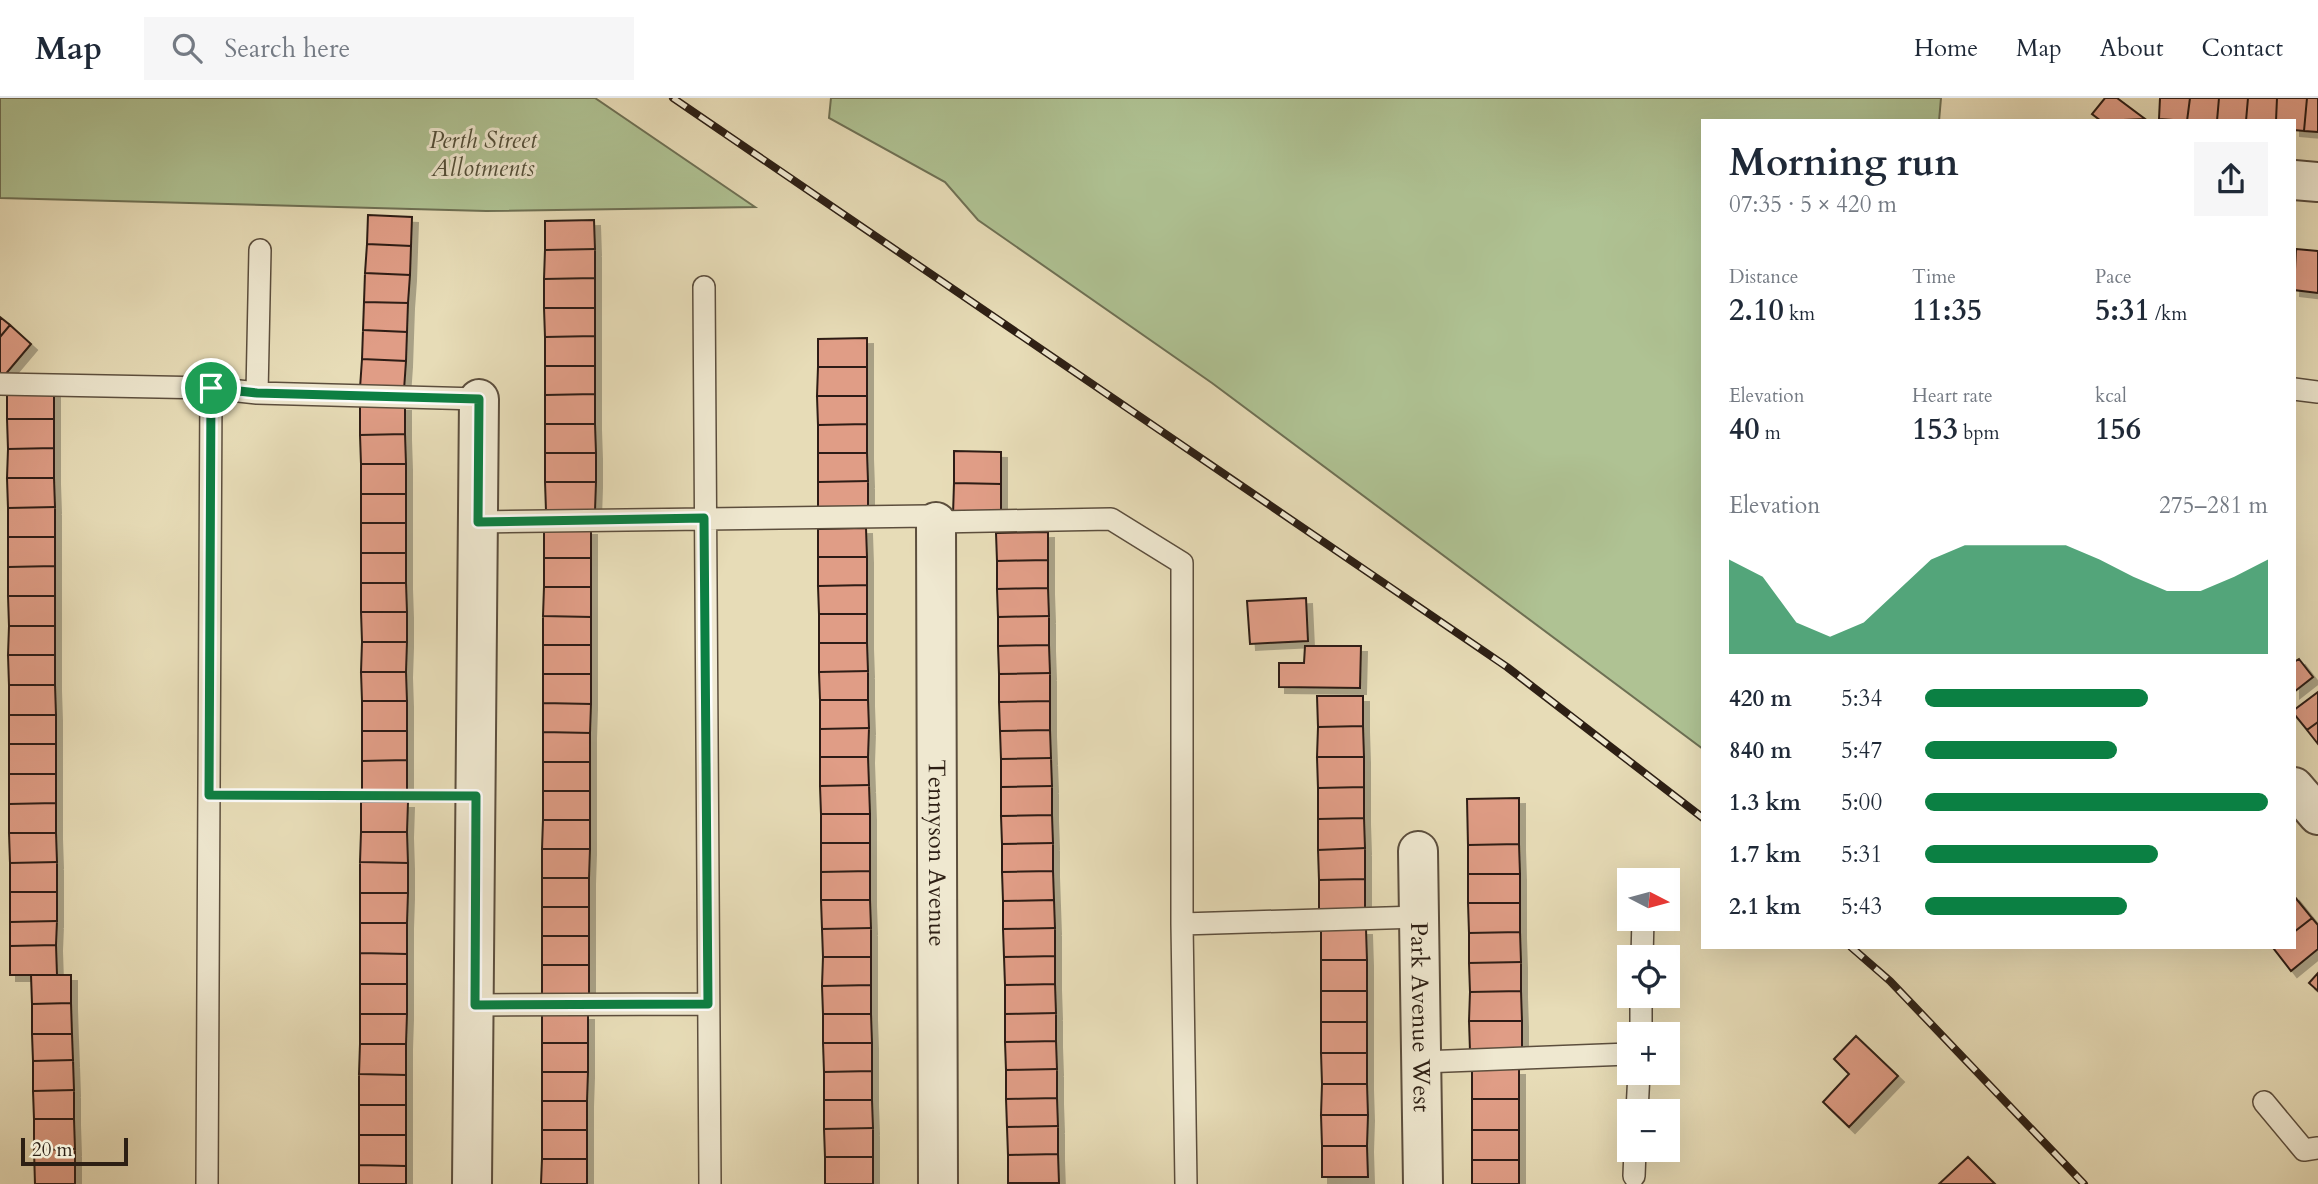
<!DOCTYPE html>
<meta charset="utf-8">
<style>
:root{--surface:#fff;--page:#f6f6f7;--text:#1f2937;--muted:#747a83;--line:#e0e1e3;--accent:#0b8043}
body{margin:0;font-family:Cardo,serif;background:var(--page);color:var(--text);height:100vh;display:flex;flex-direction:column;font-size:26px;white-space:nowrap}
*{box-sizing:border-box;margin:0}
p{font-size:23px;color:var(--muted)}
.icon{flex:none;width:38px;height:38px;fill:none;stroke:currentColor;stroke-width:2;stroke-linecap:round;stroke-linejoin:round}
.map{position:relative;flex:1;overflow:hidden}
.panel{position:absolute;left:1701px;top:21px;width:595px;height:830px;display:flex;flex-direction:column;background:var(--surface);border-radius:0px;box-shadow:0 7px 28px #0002}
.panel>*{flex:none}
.needle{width:46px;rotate:96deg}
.tools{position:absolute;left:1617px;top:770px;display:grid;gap:14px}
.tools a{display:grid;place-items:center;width:63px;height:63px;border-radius:0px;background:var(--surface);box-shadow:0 7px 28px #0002;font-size:35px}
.scale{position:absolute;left:21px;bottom:18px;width:107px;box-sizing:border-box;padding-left:7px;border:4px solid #2d1f14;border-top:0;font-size:19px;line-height:24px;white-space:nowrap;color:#2d1f14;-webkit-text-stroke:5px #efe8d0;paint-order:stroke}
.pin{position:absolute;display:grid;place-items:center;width:60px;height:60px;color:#fff;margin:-30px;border:4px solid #fff;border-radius:50%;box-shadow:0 2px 7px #0007}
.round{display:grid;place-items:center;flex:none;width:74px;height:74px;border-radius:0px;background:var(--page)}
.summary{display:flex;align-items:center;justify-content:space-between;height:119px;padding:0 28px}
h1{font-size:38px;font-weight:700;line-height:52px}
.figures{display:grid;grid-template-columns:repeat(3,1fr);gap:10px;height:119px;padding:7px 28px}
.figures div{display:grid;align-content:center}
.figures b{font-size:30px;font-weight:700}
.figures small{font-size:19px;font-weight:400}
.figures p{font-size:19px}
.chart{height:196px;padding:14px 28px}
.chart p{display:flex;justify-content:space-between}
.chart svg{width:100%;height:126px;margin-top:7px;fill:var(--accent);opacity:.7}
ul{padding:0 28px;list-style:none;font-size:23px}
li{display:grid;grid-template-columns:112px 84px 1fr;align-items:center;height:52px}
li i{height:18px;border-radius:9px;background:var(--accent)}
header{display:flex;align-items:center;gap:42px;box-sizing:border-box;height:98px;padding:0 35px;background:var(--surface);border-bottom:2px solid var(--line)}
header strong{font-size:33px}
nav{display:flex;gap:38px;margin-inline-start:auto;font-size:24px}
.search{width:490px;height:63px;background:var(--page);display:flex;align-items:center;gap:18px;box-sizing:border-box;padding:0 24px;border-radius:0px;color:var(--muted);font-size:26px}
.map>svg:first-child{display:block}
.green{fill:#afc293;stroke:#6e7054;stroke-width:2}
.building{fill:#e09d86;stroke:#2d1f14;stroke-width:2;filter:url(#shadow)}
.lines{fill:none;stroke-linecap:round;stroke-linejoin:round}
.lane-casing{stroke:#5c4e3d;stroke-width:24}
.street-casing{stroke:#5c4e3d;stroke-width:42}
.path{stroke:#2d1f14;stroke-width:4.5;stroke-dasharray:2 3.5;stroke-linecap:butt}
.lane{stroke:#efe8d0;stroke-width:21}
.street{stroke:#efe8d0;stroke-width:38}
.rail-casing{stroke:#2d1f14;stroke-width:8}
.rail{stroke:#efe8d0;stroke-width:5;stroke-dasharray:16;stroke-linecap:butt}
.route-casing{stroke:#fff;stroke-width:14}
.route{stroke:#0b8043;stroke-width:9}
.labels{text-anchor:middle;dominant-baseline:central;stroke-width:6;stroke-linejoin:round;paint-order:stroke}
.park-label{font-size:24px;font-style:italic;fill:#54503a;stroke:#efe8d0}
.street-label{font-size:24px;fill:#2d1f14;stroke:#efe8d0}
</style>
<header>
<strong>Map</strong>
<div class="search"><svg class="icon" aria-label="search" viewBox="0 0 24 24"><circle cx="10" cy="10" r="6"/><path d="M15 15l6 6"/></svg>Search here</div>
<nav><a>Home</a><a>Map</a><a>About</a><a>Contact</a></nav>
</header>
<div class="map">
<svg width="2318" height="1086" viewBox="0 0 2318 1086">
<defs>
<filter id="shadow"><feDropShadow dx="6" dy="6" stdDeviation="0" flood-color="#0004"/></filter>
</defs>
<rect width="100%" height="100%" fill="#e7dcb7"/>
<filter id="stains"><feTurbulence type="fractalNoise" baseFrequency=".00286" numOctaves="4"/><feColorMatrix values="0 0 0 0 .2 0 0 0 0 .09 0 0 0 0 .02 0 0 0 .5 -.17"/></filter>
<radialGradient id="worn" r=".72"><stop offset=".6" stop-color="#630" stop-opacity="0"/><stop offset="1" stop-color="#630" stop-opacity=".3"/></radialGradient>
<path class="green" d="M0,0H595L755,109L486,113L0,100Z
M831,0H1941L1939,23H1703V651L1212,285L978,122L945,84L829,20Z"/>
<path class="building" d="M2105,0H2117L2145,21L2101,23L2092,16Z
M2160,0H2190L2187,23L2159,21Z
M2190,0H2219L2217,23H2187Z
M2219,0H2248L2246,23H2217Z
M2248,0H2277L2276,23H2246Z
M2277,0H2307L2304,33L2294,32V23H2276Z
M2307,0H2318V34L2304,33Z
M368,117L412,119L411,148L367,146Z
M594,122L595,151L545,152V123Z
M367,146L411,148L410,177L365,175Z
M595,151V180L544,181L545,152Z
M2296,151L2318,153V195L2294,192Z
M365,175L410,177L408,205L364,204Z
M595,180V210H544V181Z
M364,204L408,205L407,234L363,232Z
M544,210H595V238L545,239Z
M0,219L10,227L0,239Z
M10,227L31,246L4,278L0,274V239Z
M363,232L407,234L406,263L362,261Z
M595,238V268H545V239Z
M867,240V269H818V241Z
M362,261L406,263L404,292L360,290Z
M545,268H595V296L545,297Z
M818,269H867V298H817Z
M7,291H54V321H7Z
M595,296V326H545V297Z
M817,298H867V326L818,327Z
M360,307H405V336L360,337Z
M7,321H54V350L8,351Z
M545,326H595L596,355H545Z
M867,326V355H818V327Z
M405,336L406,366H361L360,337Z
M54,350V380H7L8,351Z
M954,353L1001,354V386L954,385Z
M545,355H596V384H545Z
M818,355H867L868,383L818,384Z
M361,366H406V396H361Z
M7,380H54L55,409L8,410Z
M868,383V412H818V384Z
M545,384H596L595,413H546Z
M954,385L1001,386V417H953Z
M361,396H406V425H361Z
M55,409V439H8V410Z
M361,425H406V455H361Z
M866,430L867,459H818V431Z
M544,431H591V460H544Z
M1048,434V462L997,463L996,435Z
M8,439H55V468L8,469Z
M361,455H406V485H361Z
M818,459H867V487L818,488Z
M544,460H591V489H544Z
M1048,462V490L997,491V463Z
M55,468V498H8V469Z
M361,485H406L407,514H361Z
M867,487V516H819L818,488Z
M544,489H591V519L543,518Z
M1048,490L1049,518L998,519L997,491Z
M8,498H55V528H9Z
M1306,500L1308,543L1250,546L1247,503Z
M361,514H407V544H362Z
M819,516H867V545H819Z
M543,518L591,519V547H543Z
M1049,518V547L998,548V519Z
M9,528H55V557H8Z
M362,544H407L406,574H361Z
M819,545H867L868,573L819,574Z
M543,547H591V576H543Z
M1049,547L1050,575L999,576L998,548Z
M1305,548H1361L1360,590L1279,589V565H1304Z
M8,557H55V587H9Z
M2299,561L2313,579L2294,594V564Z
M868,573V602H820L819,574Z
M361,574H406L407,603H362Z
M1050,575V603L999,604V576Z
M543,576H591V606L543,605Z
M9,587H55L56,617H9Z
M2318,594V624L2307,632L2294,616V612Z
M1317,598H1363V628L1318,629Z
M820,602H868L869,630L820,631Z
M362,603H407V633H362Z
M1050,603V632L1000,633L999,604Z
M543,605L591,606L590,635L543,634Z
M9,617H56V646H9Z
M2318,624V646L2307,632Z
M1363,628L1364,659H1317L1318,629Z
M869,630L868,659H820V631Z
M1050,632L1051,660L1001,661L1000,633Z
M362,633H407V662L362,663Z
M543,634L590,635V664H543Z
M9,646H56V676H9Z
M820,659H868L869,687L820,688Z
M1317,659H1364V689L1318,690Z
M1051,660L1052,688L1001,689V661Z
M407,662V692H362V663Z
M543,664H590V693H543Z
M9,676H56V705L9,706Z
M869,687L870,716H821L820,688Z
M1052,688V717L1001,718V689Z
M1364,689V720L1318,721V690Z
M543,693H590V722H543Z
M1519,700V746L1468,747L1467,701Z
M361,704H408L407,734H361Z
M56,705V735H9V706Z
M821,716H870V745H821Z
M1052,717L1053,745L1002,746L1001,718Z
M1364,720L1365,750L1318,752V721Z
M543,722H590V751H542Z
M361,734H407L408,765L360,764Z
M9,735H56L57,764L10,765Z
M821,745H870V773L821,774Z
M1053,745V773L1002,774V746Z
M1519,746L1520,776H1468V747Z
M1365,750V781L1319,782L1318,752Z
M542,751H590L589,780H542Z
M57,764V794H10V765Z
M360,764L408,765V795H360Z
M870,773V802H821V774Z
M1053,773L1054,802L1003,803L1002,774Z
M1468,776H1520V805H1468Z
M542,780H589V809H542Z
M1365,781V811L1319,813V782Z
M10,794H57V823L10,824Z
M360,795H408L407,825H360Z
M2294,798L2312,820L2294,834Z
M821,802H870L871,830L822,831Z
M1054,802L1055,830L1003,831V803Z
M1468,805H1520V834L1469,835Z
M542,809H589V838H542Z
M2312,820L2318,827V851L2291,873L2274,851L2276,849H2294V834Z
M57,823L56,847L10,848V824Z
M360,825H407V856L360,855Z
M871,830V859H823L822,831Z
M1055,830V858L1004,859L1003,831Z
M1321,831H1366L1367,862H1321Z
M1520,834L1521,864L1469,865V835Z
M542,838H589V867H542Z
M56,847L57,877H10V848Z
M360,855L407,856V886H360Z
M1055,858V886L1005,887L1004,859Z
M823,859H871V887L822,888Z
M1321,862H1367V893H1321Z
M1521,864V893L1470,894L1469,865Z
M542,867H589V896H542Z
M2318,875V893L2309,885Z
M31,877H71V905L32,906Z
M360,886H407V916H360Z
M1055,886L1056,915L1005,916V887Z
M871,887V916H823L822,888Z
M1321,893H1367V924H1321Z
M1521,893L1522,923H1469L1470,894Z
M71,905L72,936H32V906Z
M1056,915V943L1005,944V916Z
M360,916H407L406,946H360Z
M542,916H588V945H542Z
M823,916H871L872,945H823Z
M1469,923H1522V952L1470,953Z
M1321,924H1367V955H1321Z
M32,936H72L73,962L33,963Z
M1856,938L1898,978L1849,1029L1823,1004L1849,976L1834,961Z
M1056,943L1057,971L1006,972L1005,944Z
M542,945H588V974H542Z
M823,945H872V973L824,974Z
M360,946H406V977L359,976Z
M1321,955H1367V986H1322Z
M73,962L74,992L33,993V963Z
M1057,971V1000L1006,1001V972Z
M1472,971H1519V1001H1472Z
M872,973V1002H824V974Z
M542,974H588L587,1003H542Z
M359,976L406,977V1007H359Z
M1322,986H1367L1368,1017H1321Z
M74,992V1021H34L33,993Z
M1057,1000L1058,1028L1007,1029L1006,1001Z
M1472,1001H1519V1032H1472Z
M824,1002H872L873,1030L824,1031Z
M542,1003H587V1032H542Z
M359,1007H406V1037H359Z
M1321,1017H1368L1367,1048H1322Z
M34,1021H74L75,1051L34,1052Z
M1058,1028V1056L1008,1057L1007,1029Z
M873,1030V1059H825L824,1031Z
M542,1032H587V1061H542Z
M1472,1032H1519V1062H1472Z
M359,1037H406V1068L359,1067Z
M1322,1048H1367L1368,1079H1322Z
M75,1051V1086H35L34,1052Z
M1058,1056L1059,1085H1008V1057Z
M825,1059H873V1086H825Z
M1968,1059L1995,1086H1939Z
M542,1061H587V1086H541Z
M1472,1062H1519V1086H1472Z
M359,1067L406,1068V1086H359Z"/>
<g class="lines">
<defs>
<path id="lane" d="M704,189L710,1086
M0,286L211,290L257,295L260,152
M2294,291L2318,294
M257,295L479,301
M478,424L928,418L936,424L1111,421L1182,465V826L1186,1086
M1182,826L1419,819
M1642,859L1643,821
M475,907L708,906
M1641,936V898
M1422,964L1629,956
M2264,1004L2304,1052L2318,1050
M1637,1013L1639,975
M1634,1078L1635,1052
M207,1086L211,290"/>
<g id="street">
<path d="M2294,82L2318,84"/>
<path id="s1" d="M936,424L938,1086"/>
<path d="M2294,689L2318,717"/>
<path id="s2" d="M1418,753L1423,1086"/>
<path d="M472,1086L479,301"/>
</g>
</defs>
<use href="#lane" class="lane-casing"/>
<use href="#street" class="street-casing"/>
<path class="path" d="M235,697L440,698"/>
<use href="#lane" class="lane"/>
<use href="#street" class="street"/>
<defs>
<path id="rail" d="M673,0L1507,569L1703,720
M1851,849L1890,883L2084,1086"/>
</defs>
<use href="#rail" class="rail-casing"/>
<use href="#rail" class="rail"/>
</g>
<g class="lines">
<defs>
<path id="route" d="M211,290L257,295L479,301L478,424L704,420L708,906L475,907L476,698L209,697Z"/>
</defs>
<use href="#route" class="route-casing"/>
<use href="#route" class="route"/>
</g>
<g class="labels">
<g class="park-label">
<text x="483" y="42">Perth Street<tspan x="483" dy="28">Allotments</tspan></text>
</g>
<g class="street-label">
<text stroke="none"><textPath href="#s1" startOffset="331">Tennyson Avenue</textPath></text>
<text stroke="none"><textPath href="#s2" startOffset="166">Park Avenue West</textPath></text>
</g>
</g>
<rect width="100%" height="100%" filter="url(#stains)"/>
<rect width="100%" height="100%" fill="url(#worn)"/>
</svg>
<div class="tools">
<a><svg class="needle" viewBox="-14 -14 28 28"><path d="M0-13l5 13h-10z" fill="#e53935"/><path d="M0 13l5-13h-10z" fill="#747a83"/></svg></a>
<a><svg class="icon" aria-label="locate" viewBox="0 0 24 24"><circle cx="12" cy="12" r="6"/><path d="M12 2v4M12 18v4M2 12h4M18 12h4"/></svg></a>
<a>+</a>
<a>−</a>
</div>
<div class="scale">20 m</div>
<div class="pin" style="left:211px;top:290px;background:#1e9e55"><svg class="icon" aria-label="arrive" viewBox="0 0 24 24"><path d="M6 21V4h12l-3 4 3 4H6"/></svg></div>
<section class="panel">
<div class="summary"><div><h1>Morning run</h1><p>07:35 · 5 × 420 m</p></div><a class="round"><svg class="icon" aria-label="share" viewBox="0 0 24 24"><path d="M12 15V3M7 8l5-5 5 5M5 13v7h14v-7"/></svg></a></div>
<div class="figures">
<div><p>Distance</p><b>2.10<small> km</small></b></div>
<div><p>Time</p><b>11:35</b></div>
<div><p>Pace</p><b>5:31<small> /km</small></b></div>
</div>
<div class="figures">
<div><p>Elevation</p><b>40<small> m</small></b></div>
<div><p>Heart rate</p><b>153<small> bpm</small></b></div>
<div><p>kcal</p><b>156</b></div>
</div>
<div class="chart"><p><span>Elevation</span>275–281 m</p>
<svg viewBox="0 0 160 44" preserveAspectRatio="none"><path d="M0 44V11L10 17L20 33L30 38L40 33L50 22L60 11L70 6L80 6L90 6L100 6L110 11L120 17L130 22L140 22L150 17L160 11V44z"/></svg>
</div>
<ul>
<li><b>420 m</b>5:34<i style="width:65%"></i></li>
<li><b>840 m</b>5:47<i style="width:56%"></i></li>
<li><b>1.3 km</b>5:00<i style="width:100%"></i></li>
<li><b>1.7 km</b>5:31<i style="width:68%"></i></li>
<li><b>2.1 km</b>5:43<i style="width:59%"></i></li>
</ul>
</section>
</div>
